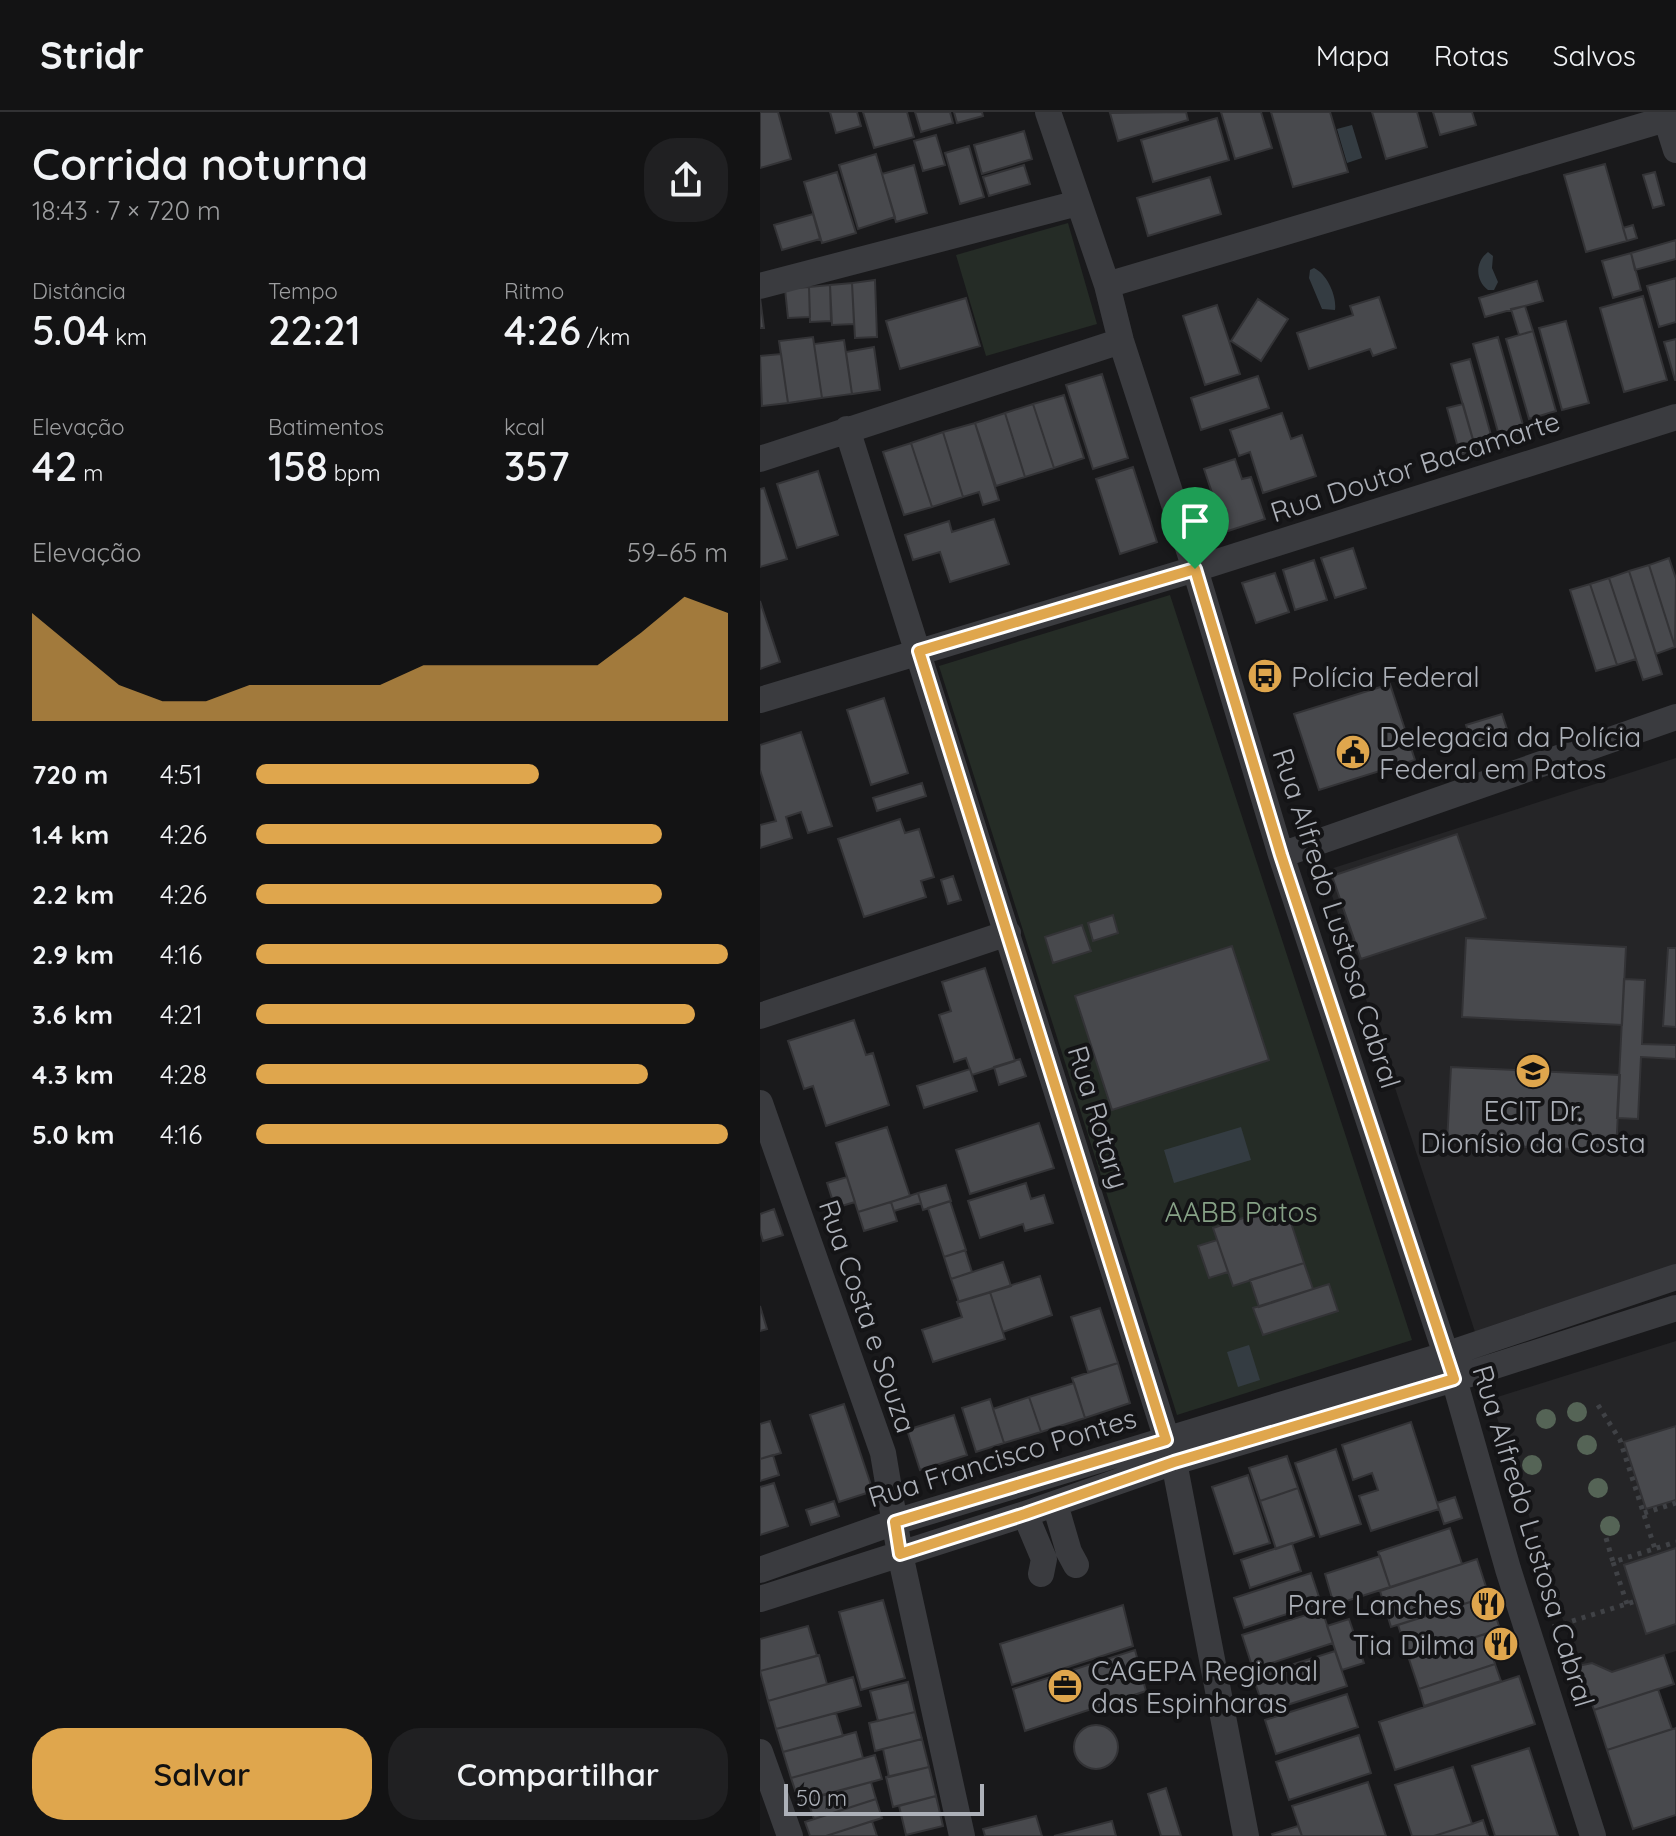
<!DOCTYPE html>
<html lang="pt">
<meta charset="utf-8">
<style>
:root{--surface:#131314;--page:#202022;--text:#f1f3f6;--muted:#9d9ea0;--line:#323234;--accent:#dfa64d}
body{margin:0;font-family:Quicksand,sans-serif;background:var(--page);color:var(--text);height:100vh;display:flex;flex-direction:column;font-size:30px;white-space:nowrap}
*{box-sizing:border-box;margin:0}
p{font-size:26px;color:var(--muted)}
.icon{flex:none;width:44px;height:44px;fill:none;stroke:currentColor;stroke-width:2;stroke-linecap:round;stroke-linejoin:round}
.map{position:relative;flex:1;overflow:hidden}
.side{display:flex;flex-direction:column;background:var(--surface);width:760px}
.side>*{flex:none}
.scale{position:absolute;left:24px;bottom:20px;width:200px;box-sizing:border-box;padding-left:8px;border:4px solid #adb1b9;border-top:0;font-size:22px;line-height:28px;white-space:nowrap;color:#adb1b9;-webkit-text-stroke:6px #141416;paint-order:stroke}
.pin{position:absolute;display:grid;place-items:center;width:68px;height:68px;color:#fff;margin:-82px -34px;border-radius:50% 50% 50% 0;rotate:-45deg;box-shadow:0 0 8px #0007}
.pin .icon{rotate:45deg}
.round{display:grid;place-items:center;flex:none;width:84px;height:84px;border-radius:32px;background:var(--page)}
.headline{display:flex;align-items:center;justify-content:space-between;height:136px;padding:0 32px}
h1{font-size:44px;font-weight:600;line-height:60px}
.metrics{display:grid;grid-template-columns:repeat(3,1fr);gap:12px;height:136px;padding:8px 32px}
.metrics div{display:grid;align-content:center}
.metrics b{font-size:40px;font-weight:600}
.metrics small{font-size:22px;font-weight:400}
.metrics p{font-size:22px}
.chart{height:224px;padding:16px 32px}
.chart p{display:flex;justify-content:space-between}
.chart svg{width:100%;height:144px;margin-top:8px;fill:var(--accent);opacity:.7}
.cta{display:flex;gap:16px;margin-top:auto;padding:16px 32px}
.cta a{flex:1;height:92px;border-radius:32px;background:var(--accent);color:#111;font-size:32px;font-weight:600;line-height:92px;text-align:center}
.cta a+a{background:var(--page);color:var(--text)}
ul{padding:0 32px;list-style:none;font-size:26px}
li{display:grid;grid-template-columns:128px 96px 1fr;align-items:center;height:60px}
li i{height:20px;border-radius:10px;background:var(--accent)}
header{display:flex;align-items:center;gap:48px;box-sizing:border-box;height:112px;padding:0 40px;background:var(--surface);border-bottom:2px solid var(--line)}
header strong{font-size:38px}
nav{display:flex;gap:44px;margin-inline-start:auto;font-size:28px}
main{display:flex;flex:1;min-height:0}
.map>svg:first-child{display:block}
.built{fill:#252527}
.green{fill:#252c26}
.water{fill:#343c42}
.building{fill:#48494d;stroke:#333336;stroke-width:2}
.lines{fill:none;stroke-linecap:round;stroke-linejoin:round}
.path{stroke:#404246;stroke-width:5;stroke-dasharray:4 6;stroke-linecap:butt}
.minor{stroke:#3a3b3f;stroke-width:26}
.tree{fill:#556456}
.route-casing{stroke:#fff;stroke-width:16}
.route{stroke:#dfa64d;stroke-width:10}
.labels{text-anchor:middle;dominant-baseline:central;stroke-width:8;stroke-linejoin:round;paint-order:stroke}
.street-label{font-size:28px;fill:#adb1b9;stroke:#141416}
.poi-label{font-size:28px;fill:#adb1b9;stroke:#141416;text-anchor:start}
.park-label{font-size:28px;fill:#86a186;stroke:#141416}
</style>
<header>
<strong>Stridr</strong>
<nav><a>Mapa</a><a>Rotas</a><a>Salvos</a></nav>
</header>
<main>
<section class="side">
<div class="headline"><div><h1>Corrida noturna</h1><p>18:43 · 7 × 720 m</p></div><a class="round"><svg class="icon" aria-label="share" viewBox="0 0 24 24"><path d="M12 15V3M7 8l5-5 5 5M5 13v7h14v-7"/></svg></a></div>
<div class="metrics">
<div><p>Distância</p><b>5.04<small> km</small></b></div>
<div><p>Tempo</p><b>22:21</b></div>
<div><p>Ritmo</p><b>4:26<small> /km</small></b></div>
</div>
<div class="metrics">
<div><p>Elevação</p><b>42<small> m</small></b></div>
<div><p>Batimentos</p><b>158<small> bpm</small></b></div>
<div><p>kcal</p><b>357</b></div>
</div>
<div class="chart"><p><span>Elevação</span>59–65 m</p>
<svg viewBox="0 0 160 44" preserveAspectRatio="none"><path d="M0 44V11L10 22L20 33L30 38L40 38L50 33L60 33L70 33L80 33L90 27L100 27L110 27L120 27L130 27L140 17L150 6L160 11V44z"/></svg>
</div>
<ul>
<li><b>720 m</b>4:51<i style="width:60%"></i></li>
<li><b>1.4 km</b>4:26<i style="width:86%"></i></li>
<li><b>2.2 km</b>4:26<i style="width:86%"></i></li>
<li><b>2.9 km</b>4:16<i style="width:100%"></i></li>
<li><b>3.6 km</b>4:21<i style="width:93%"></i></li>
<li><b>4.3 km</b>4:28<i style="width:83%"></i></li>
<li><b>5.0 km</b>4:16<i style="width:100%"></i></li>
</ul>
<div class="cta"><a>Salvar</a><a>Compartilhar</a></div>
</section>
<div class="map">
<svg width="916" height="1724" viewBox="0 0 916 1724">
<rect width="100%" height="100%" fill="#19191b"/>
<path class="built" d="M916,646V1159L716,1223L564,759Z
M916,1229V1539L852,1560L832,1551L818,1554L731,1287Z"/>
<path class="green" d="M308,111L337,212L226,244L196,143Z
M410,483L652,1228L417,1303L179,554Z"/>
<path class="water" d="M592,13L602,46L587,51L577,17Z
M728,140L733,144L732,156L738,170L734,178H728C715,168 715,150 728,140Z
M554,156C567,162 577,184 575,198L562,197L549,166L550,158Z
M481,1015L491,1048L414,1071L404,1038Z
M489,1233L500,1268L478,1275L467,1240Z"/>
<path class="building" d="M0,0H18L31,47L0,56Z
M70,0H97L101,14L76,21Z
M103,0H147L154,25L114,36Z
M155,0H190L193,11L161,20Z
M194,0H222L223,4L197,11Z
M426,0L428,8L358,29L350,1Z
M461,0H501L512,36L475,47Z
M511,0H570L588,60L533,75Z
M612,0H657L667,35L626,47Z
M673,0H712L716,13L680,23Z
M457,6L469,48L393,70L381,28Z
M264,19L272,47L222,62L214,33Z
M176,23L185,53L163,59L154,29Z
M209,34L224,85L200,92L185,41Z
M116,42L135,105L98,117L79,53Z
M845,52L867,129L826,140L804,63Z
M154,53L167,101L136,110L122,62Z
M264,53L270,72L229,84L223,65Z
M77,60L96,121L62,131L44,70Z
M895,60L904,93L893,96L883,63Z
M450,65L461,102L388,124L377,86Z
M53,102L60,127L22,138L14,113Z
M873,113L877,126L867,129L863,116Z
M916,128V147L875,158L871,141Z
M871,141L881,178L853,186L842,149Z
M916,166V210L899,215L887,174Z
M115,168L117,225L95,226L92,171Z
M777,169L783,189L725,205L719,186Z
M92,171L94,212L72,213L70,173Z
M70,173L71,209L50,210L49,175Z
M49,175L50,205L28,206L25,177Z
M883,184L907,268L864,280L840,196Z
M619,185L636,236L613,244L610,237L549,257L537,221L593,203L590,194Z
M0,186L4,216H0Z
M206,186L220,234L140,257L126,209Z
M498,187L528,207L501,249L471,229Z
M457,193L480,262L445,273L423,204Z
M765,194L773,219L759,223L751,197Z
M806,209L829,291L802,298L779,216Z
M773,219L796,299L769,307L746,227Z
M53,225L62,286L28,291L19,229Z
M738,225L765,320L740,327L713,232Z
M916,227V268H915L904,230Z
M84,228L92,282L62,286L54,232Z
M114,235L120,278L92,282L86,240Z
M21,242L28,291L2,294L0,244Z
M710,247L731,323L713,328L691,252Z
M342,262L368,346L333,357L306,273Z
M498,264L509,296L441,318L431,286Z
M304,283L324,346L294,356L273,292Z
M273,292L294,356L265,365L245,301Z
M703,292L716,338L700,343L687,296Z
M245,301L265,365L236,374L215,311Z
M522,301L531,327L542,323L556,364L503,381L490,340L479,344L470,318Z
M215,311L239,388L223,393L219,380L203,385L183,320Z
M183,320L203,385L172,395L151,331Z
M151,331L172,395L144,403L123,340Z
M475,347L482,367L491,365L505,407L465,420L444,357Z
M373,355L397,430L360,442L336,367Z
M58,359L78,423L37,436L17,372Z
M4,376L27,447L0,455V377Z
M234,407L249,452L190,470L180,440L153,448L145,423L189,409L192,420Z
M593,436L606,476L575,486L561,446Z
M909,446L916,467L915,535L889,453Z
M554,448L567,488L535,498L523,458Z
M889,453L915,535L896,542L869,459Z
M869,459L902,562L883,568L849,466Z
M515,461L529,500L496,511L482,471Z
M849,466L876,547L857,553L830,472Z
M830,472L857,553L836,559L810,478Z
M0,489L20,550L0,557Z
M630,572L655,648L559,678L534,602Z
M124,586L148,661L111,673L87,598Z
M742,602L749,623L713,635L706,613Z
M41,620L72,714L48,721L41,700L26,705L32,726L0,736V713L16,709L0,658V633Z
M162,671L166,684L117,699L113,686Z
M140,707L145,721L159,717L174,765L161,769L166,785L104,805L78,727Z
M697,722L726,806L601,847L572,764Z
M193,764L201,788L188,792L181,768Z
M353,803L358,821L333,829L328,811Z
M322,813L331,839L293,851L285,825Z
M706,826L866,835L862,913L702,905Z
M472,834L509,948L352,998L315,884Z
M908,836H916V915L903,914Z
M225,856L255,949L212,963L206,946L194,950L179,903L191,899L182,870Z
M864,867L885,868L882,932L916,933V947L881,945L878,1007L857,1006Z
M94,908L106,943L113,941L129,993L66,1014L53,974L44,977L28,929Z
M260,947L266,964L239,973L234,955Z
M691,955L860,963L856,1039L687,1031Z
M210,957L217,979L164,996L157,974Z
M279,1011L294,1056L210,1082L196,1038Z
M127,1015L150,1084L98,1100L76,1031Z
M87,1065L95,1090L75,1096L67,1071Z
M266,1071L271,1087L284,1083L293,1111L265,1119L263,1112L220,1126L208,1089Z
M186,1073L191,1089L163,1098L158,1081Z
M158,1081L161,1091L134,1099L131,1090Z
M190,1089L206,1138L184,1145L168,1096Z
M131,1090L137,1109L104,1119L98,1100Z
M525,1092L544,1151L473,1174L453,1116Z
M14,1097L23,1123L3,1129L0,1119V1102Z
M457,1128L468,1160L449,1166L438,1134Z
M205,1138L212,1160L191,1167L184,1145Z
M243,1150L251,1174L199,1190L191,1167Z
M544,1151L553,1177L499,1195L490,1168Z
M280,1164L292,1203L243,1220L230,1180Z
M569,1172L578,1199L503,1223L493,1196Z
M230,1180L245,1227L173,1250L162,1218L202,1205L197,1190Z
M0,1194L7,1217L0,1219Z
M340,1196L358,1251L328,1260L311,1205Z
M358,1251L370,1291L325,1306L312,1266Z
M314,1271L325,1306L281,1320L269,1285Z
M269,1285L281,1320L244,1331L233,1297Z
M230,1287L244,1331L216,1340L202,1296Z
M84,1292L113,1379L79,1390L50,1303Z
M194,1303L207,1343L160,1358L147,1318Z
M10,1309L21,1341L0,1347V1312Z
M651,1310L679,1397L611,1419L599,1384L618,1378L612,1361L593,1368L582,1333Z
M916,1314V1388L886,1397L864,1330Z
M576,1337L601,1412L560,1425L535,1351Z
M13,1343L19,1363L0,1369V1347Z
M527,1344L538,1376L500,1389L489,1356Z
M488,1363L510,1431L474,1442L452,1375Z
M14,1371L28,1414L0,1423V1375Z
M538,1376L554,1424L516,1437L500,1389Z
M695,1385L702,1406L684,1412L677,1391Z
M74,1389L79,1404L51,1413L46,1398Z
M690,1416L702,1452L630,1475L618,1440Z
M532,1431L541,1459L490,1476L481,1448Z
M916,1436V1512L886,1522L864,1453Z
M620,1444L630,1475L574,1493L565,1462Z
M717,1447L729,1484L631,1515L620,1479Z
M551,1461L561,1491L484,1516L474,1486Z
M729,1484L740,1517L649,1547L638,1513Z
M123,1488L145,1566L101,1578L79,1500Z
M363,1493L373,1534L252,1573L240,1532Z
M562,1498L573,1531L493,1557L482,1523Z
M589,1507L604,1551L582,1558L567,1514Z
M48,1514L57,1544L0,1559V1527Z
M725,1522L735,1552L659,1577L649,1547Z
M375,1538L386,1579L265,1619L253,1577Z
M575,1539L587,1574L505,1600L493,1565Z
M59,1543L67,1572L8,1589L0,1559Z
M904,1543L914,1572L834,1598L818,1554L832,1551L852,1560Z
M735,1552L741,1569L664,1594L659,1577Z
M759,1564L775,1612L635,1658L619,1610Z
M93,1565L101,1594L16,1617L8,1589Z
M148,1570L155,1600L118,1609L110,1579Z
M898,1577L912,1617L847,1638L834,1598Z
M587,1582L598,1615L516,1642L505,1608Z
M155,1600L162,1627L115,1639L109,1611Z
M76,1601L83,1624L23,1640L16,1617Z
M314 1635a22 22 0 1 1 44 0a22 22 0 1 1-44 0Z
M916,1616V1703L873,1717L847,1638Z
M96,1620L103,1646L31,1666L23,1640Z
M599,1623L611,1661L529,1688L516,1650Z
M162,1627L169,1655L129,1665L123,1637Z
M769,1636L798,1724H735L712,1654Z
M115,1643L122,1667L39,1690L31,1666Z
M169,1655L176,1684L133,1695L126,1665Z
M693,1655L712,1712L674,1724H652L635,1673Z
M111,1670L116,1687L54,1707L47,1687Z
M608,1670L626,1724H542L532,1694Z
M406,1676L421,1724H401L388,1682Z
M176,1684L183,1714L146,1723L139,1694Z
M116,1687L122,1706L66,1724H50L45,1710Z
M276,1704L282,1724H225L223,1717Z
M723,1708L728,1724H674L712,1712Z
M112,1709L117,1724H66Z
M352,1709L356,1724H294Z
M538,1714L542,1724H513L512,1722Z"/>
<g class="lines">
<path class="path" d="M838,1293L860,1328L895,1437
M884,1401L916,1391
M846,1426L853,1450
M867,1492L853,1450L916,1430
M793,1515L876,1489"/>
<path class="minor" d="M288,0L347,173L361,229L435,457L521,743L694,1267L748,1457L833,1724
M904,0L916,38
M347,173L916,4
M0,174L318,91
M87,317L414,1350L486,1724
M0,347L361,229
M0,588L435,457L916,305
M521,743L916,605
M0,904L248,821
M0,991L123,1341L140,1442L202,1724
M295,1392L309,1440L316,1453
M265,1402L284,1447L281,1462
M0,1458L135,1410L685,1243L916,1165
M0,1487L265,1402L414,1350L694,1267L916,1196
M0,1640L30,1724"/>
</g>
<g class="tree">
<circle cx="817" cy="1300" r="10"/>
<circle cx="786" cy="1307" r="10"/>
<circle cx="827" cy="1333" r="10"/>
<circle cx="772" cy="1353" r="10"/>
<circle cx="838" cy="1376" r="10"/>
<circle cx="850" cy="1414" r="10"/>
</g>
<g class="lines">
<defs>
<path id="route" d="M435,457L521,743L694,1267L414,1350L265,1402L140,1442L135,1410L406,1328L159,539Z"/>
</defs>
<use href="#route" class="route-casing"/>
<use href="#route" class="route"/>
</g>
<defs>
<symbol id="bus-disc" viewBox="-11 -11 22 22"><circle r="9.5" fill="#dfa64d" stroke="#141416"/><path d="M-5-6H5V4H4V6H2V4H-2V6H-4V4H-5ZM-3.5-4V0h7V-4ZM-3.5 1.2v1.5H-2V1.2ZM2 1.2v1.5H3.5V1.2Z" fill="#111"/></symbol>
<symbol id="civic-disc" viewBox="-11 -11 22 22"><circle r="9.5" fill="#dfa64d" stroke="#141416"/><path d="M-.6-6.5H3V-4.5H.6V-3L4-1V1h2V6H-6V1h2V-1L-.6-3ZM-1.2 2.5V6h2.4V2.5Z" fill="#111"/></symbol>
<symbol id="school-disc" viewBox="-11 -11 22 22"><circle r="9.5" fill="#dfa64d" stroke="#141416"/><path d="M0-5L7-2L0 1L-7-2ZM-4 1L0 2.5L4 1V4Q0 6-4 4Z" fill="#111"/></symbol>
<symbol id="restaurant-disc" viewBox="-11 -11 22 22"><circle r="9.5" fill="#dfa64d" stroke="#141416"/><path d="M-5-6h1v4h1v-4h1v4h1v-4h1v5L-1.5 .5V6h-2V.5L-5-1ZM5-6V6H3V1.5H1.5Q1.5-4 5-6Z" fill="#111"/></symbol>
<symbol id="office-disc" viewBox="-11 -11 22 22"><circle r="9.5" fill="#dfa64d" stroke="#141416"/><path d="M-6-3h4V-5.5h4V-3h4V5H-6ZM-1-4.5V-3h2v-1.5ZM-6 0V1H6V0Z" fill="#111"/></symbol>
</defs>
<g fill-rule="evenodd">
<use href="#bus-disc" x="485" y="544" width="40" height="40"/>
<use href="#civic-disc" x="573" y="620" width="40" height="40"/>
<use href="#school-disc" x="753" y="939" width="40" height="40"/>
<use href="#restaurant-disc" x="708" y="1472" width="40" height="40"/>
<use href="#restaurant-disc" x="721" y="1512" width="40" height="40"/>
<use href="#office-disc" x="285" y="1554" width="40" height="40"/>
</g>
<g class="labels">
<g class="street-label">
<text transform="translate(655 354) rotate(-18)">Rua Doutor Bacamarte</text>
<text transform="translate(577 806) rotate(72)">Rua Alfredo Lustosa Cabral</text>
<text transform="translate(339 1005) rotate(73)">Rua Rotary</text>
<text transform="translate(108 1204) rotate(71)">Rua Costa e Souza</text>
<text transform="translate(242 1345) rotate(-17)">Rua Francisco Pontes</text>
<text transform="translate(774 1424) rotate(73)">Rua Alfredo Lustosa Cabral</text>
</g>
<g class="poi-label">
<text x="531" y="564">Polícia Federal</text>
<text x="619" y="624">Delegacia da Polícia<tspan x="619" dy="32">Federal em Patos</tspan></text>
<text x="773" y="998" text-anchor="middle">ECIT Dr.<tspan x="773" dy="32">Dionísio da Costa</tspan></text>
<text x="702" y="1492" text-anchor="end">Pare Lanches</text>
<text x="715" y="1532" text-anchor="end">Tia Dilma</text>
<text x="331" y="1558">CAGEPA Regional<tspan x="331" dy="32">das Espinharas</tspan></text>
</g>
<g class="park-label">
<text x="481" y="1099">AABB Patos</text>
</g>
</g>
</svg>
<div class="scale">50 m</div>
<div class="pin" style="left:435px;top:457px;background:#1e9e55"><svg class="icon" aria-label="arrive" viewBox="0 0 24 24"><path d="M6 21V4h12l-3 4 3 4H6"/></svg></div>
</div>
</main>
